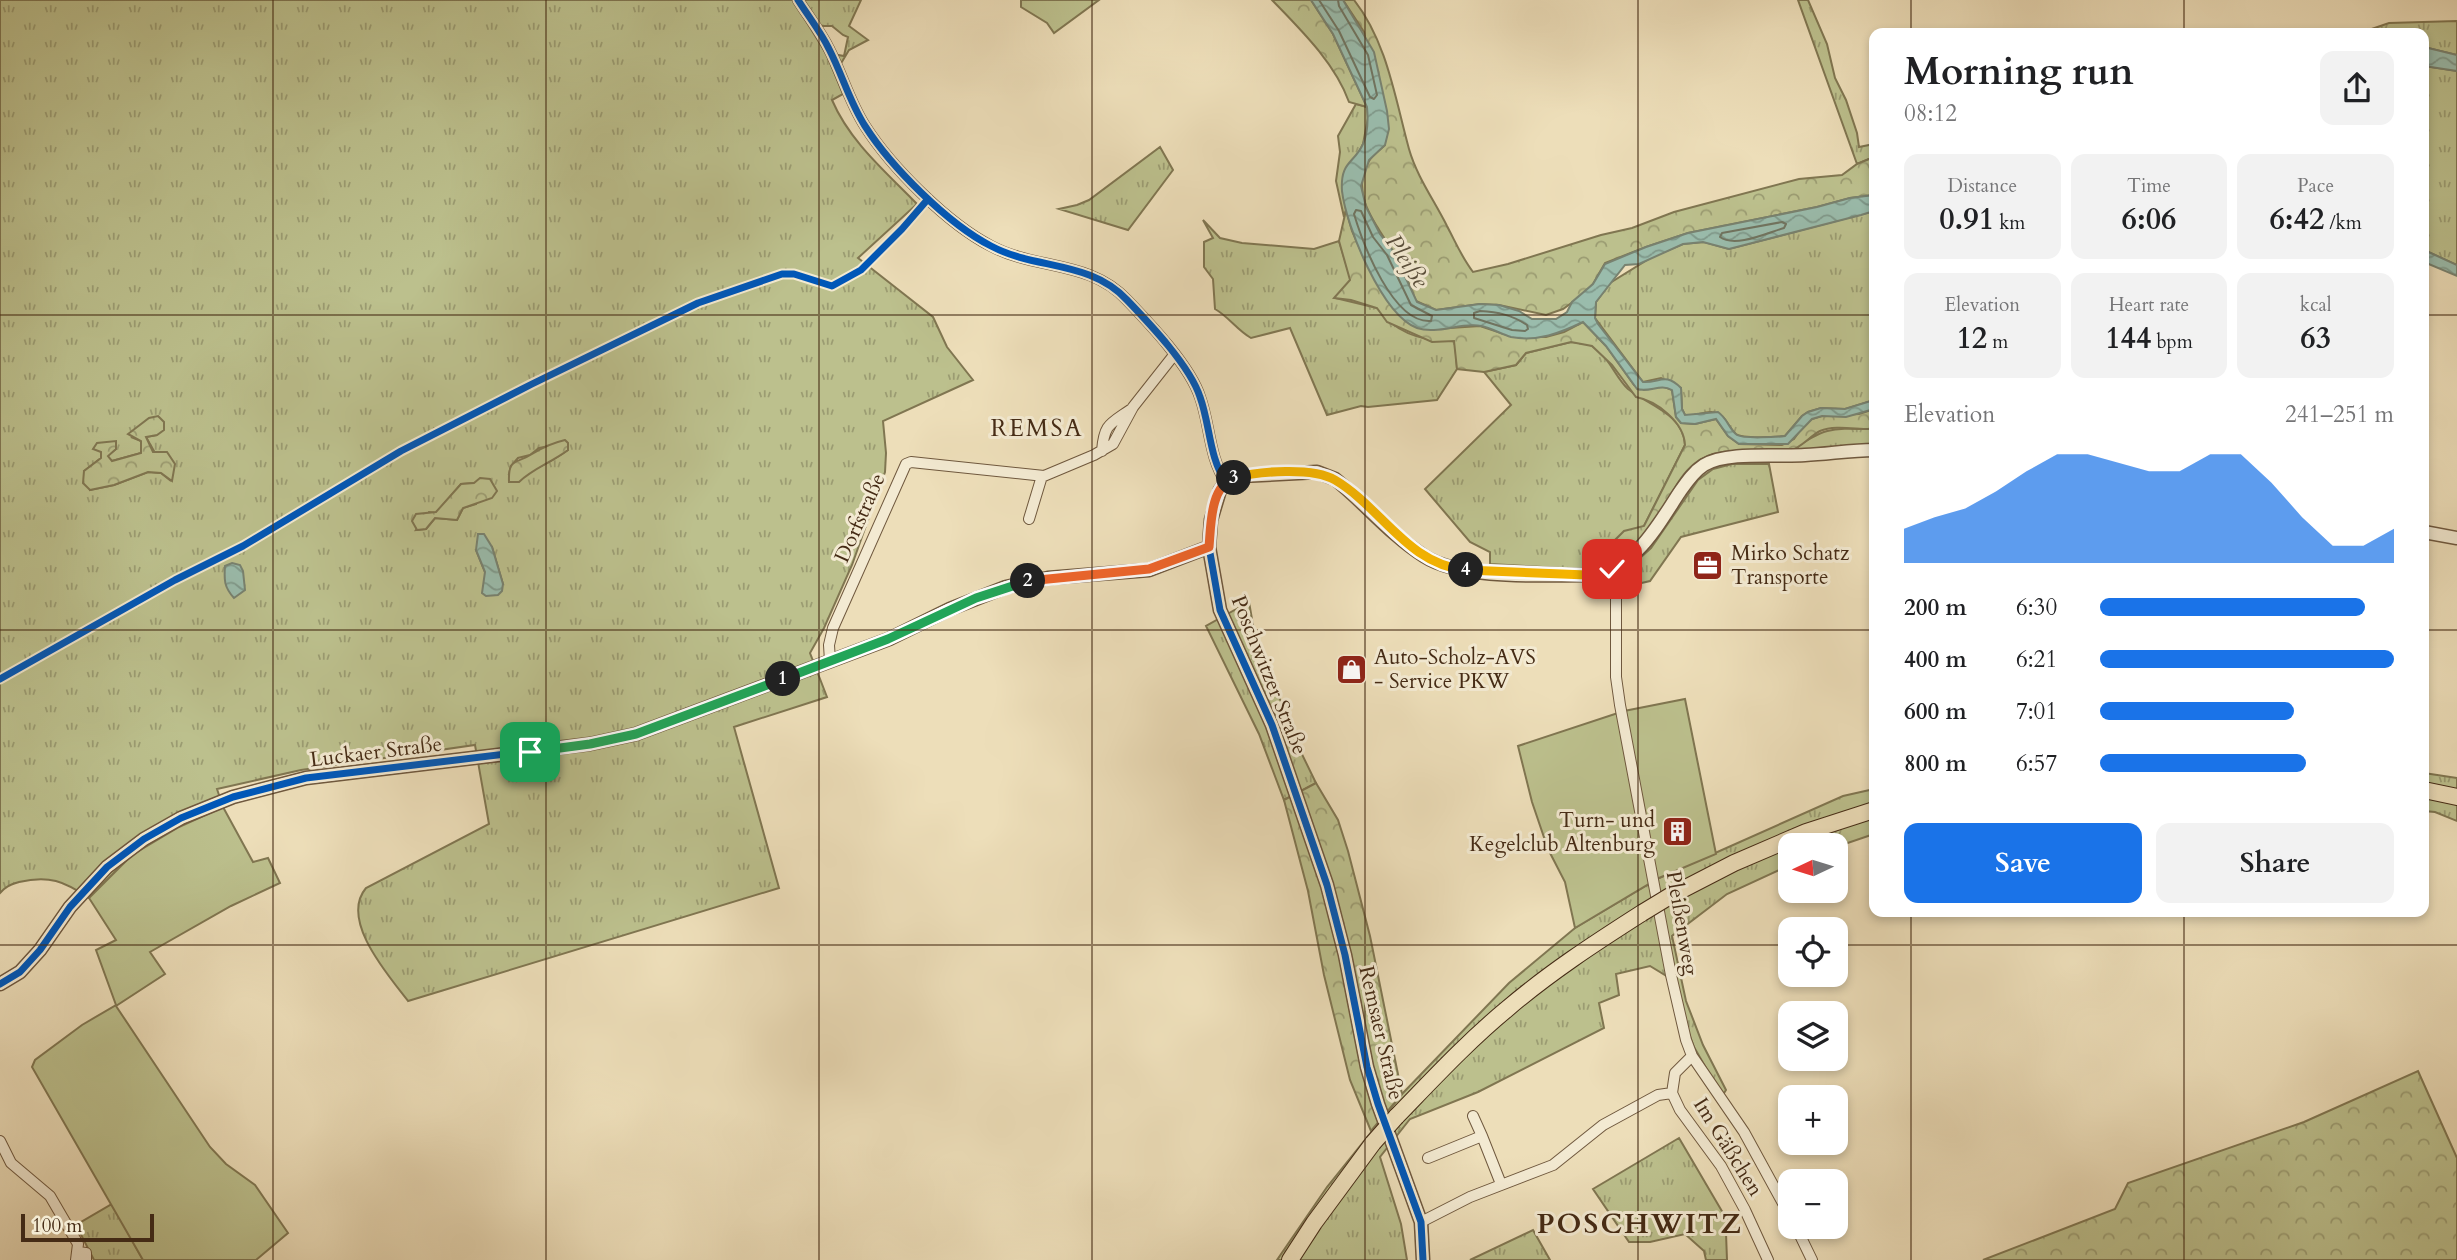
<!DOCTYPE html>
<meta charset="utf-8">
<style>
:root{--surface:#fff;--page:#f2f2f2;--text:#202124;--muted:#757577;--accent:#1a73e8}
body{margin:0;font-family:Cardo,serif;background:var(--page);color:var(--text);height:100vh;display:flex;flex-direction:column;font-size:26px;white-space:nowrap}
*{box-sizing:border-box;margin:0}
p{font-size:23px;color:var(--muted)}
.icon{flex:none;width:38px;height:38px;fill:none;stroke:currentColor;stroke-width:2;stroke-linecap:round;stroke-linejoin:round}
.map{position:relative;flex:1;overflow:hidden}
.drawer{position:absolute;left:1869px;top:28px;width:560px;height:889px;display:flex;flex-direction:column;background:var(--surface);border-radius:14px;box-shadow:0 4px 10px #0003}
.drawer>*{flex:none}
.needle{width:46px;rotate:266deg}
.fabs{position:absolute;left:1778px;top:833px;display:grid;gap:14px}
.fabs a{display:grid;place-items:center;width:70px;height:70px;border-radius:14px;background:var(--surface);box-shadow:0 4px 10px #0003;font-size:35px}
.scale{position:absolute;left:21px;bottom:18px;width:133px;box-sizing:border-box;padding-left:7px;border:4px solid #452b15;border-top:0;font-size:19px;line-height:24px;white-space:nowrap;color:#452b15;-webkit-text-stroke:5px #f3ead2;paint-order:stroke}
.pin{position:absolute;display:grid;place-items:center;width:60px;height:60px;color:#fff;margin:-30px;border-radius:14px;box-shadow:0 4px 10px #0006}
.km{position:absolute;width:35px;height:35px;margin:-18px;border-radius:50%;background:#222;color:#fff;font-size:19px;line-height:35px;text-align:center}
.round{display:grid;place-items:center;flex:none;width:74px;height:74px;border-radius:14px;background:var(--page)}
.head{display:flex;align-items:center;justify-content:space-between;height:119px;padding:0 35px}
h1{font-size:38px;font-weight:700;line-height:52px}
.stats{display:grid;grid-template-columns:repeat(3,1fr);gap:10px;height:119px;padding:7px 35px}
.stats div{display:grid;align-content:center;border-radius:14px;background:var(--page);text-align:center}
.stats b{font-size:30px;font-weight:700}
.stats small{font-size:19px;font-weight:400}
.stats p{font-size:19px}
.chart{height:196px;padding:14px 35px}
.chart p{display:flex;justify-content:space-between}
.chart svg{width:100%;height:126px;margin-top:7px;fill:var(--accent);opacity:.7}
.button{display:flex;gap:14px;margin-top:auto;padding:14px 35px}
.button a{flex:1;height:80px;border-radius:14px;background:var(--accent);color:#fff;font-size:28px;font-weight:700;line-height:80px;text-align:center}
.button a+a{background:var(--page);color:var(--text)}
ul{padding:0 35px;list-style:none;font-size:23px}
li{display:grid;grid-template-columns:112px 84px 1fr;align-items:center;height:52px}
li i{height:18px;border-radius:9px;background:var(--accent)}
.map>svg:first-child{display:block}
.grass{fill:url(#grass-tufts);stroke:#807651;stroke-width:2;fill-rule:evenodd}
.forest{fill:url(#forest-crowns);stroke:#807651;stroke-width:2}
.garden{fill:#bcc08d;stroke:#807651;stroke-width:2}
.water{fill:url(#water-waves);stroke:#788270;stroke-width:2}
.lines{fill:none;stroke-linecap:round;stroke-linejoin:round}
.shore{stroke:#707460;stroke-width:2}
.minor-casing{stroke:#6f583e;stroke-width:12}
.tertiary-casing{stroke:#6f583e;stroke-width:15}
.trunk-casing{stroke:#452b15;stroke-width:18}
.minor{stroke:#f3ead2;stroke-width:10}
.tertiary{stroke:#f3ead2;stroke-width:12}
.trunk{stroke:#eddeb9;stroke-width:16}
.trunk-bridge-casing{stroke:#452b15;stroke-width:18;stroke-linecap:butt}
.trunk-bridge{stroke:#eddeb9;stroke-width:16}
.cycleway-casing{stroke:#f3ead2;stroke-width:11}
.cycleway{stroke:#0057b8;stroke-width:7}
.split-1-casing{stroke:#fff;stroke-width:14}
.split-2-casing{stroke:#fff;stroke-width:14}
.split-3-casing{stroke:#fff;stroke-width:14}
.split-4-casing{stroke:#fff;stroke-width:14}
.split-5-casing{stroke:#fff;stroke-width:14}
.split-1{stroke:#22a559;stroke-width:9}
.split-2{stroke:#22a559;stroke-width:9}
.split-3{stroke:#f0652b;stroke-width:9}
.split-4{stroke:#f5b400;stroke-width:9}
.split-5{stroke:#f5b400;stroke-width:9}
.grid{fill:none;stroke:#452b15;stroke-width:2;stroke-opacity:0.55}
.labels{text-anchor:middle;dominant-baseline:central;stroke-width:6;stroke-linejoin:round;paint-order:stroke}
.street-label{font-size:21px;fill:#452b15;stroke:#f3ead2}
.poi-label{font-size:21px;fill:#452b15;stroke:#f3ead2;text-anchor:start}
.water-label{font-size:23px;font-style:italic;fill:#5a4f3b;stroke:#f3ead2}
.quarter-label{font-size:24px;letter-spacing:2px;fill:#452b15;stroke:#f3ead2}
.district-label{font-size:28px;font-weight:bold;letter-spacing:2px;fill:#452b15;stroke:#f3ead2}
</style>
<div class="map">
<svg width="2457" height="1260" viewBox="0 0 2457 1260">
<defs>
<pattern id="grass-tufts" width="24" height="20" patternUnits="userSpaceOnUse" patternTransform="scale(1.75)"><rect width="24" height="20" fill="#bcc08d"/><path d="M3 7l-1-3M5 7V3M7 7l1-3M15 17l-1-3M17 17v-4M19 17l1-3" fill="none" stroke="#9b9c72"/></pattern>
<pattern id="forest-crowns" width="20" height="18" patternUnits="userSpaceOnUse" patternTransform="scale(1.75)"><rect width="20" height="18" fill="#bcc08d"/><path d="M2 6a3 3 0 1 1 6 0M12 15a3 3 0 1 1 6 0" fill="none" stroke="#9b9c72"/></pattern>
<pattern id="water-waves" width="16" height="10" patternUnits="userSpaceOnUse" patternTransform="scale(1.75)"><rect width="16" height="10" fill="#9abcac"/><path d="M0 5q4-4 8 0t8 0" fill="none" stroke="#7f998b"/></pattern>
</defs>
<rect width="100%" height="100%" fill="#eddeb9"/>
<filter id="stains"><feTurbulence type="fractalNoise" baseFrequency=".00286" numOctaves="4"/><feColorMatrix values="0 0 0 0 .2 0 0 0 0 .09 0 0 0 0 .02 0 0 0 .5 -.17"/></filter>
<radialGradient id="worn" r=".72"><stop offset=".6" stop-color="#630" stop-opacity="0"/><stop offset="1" stop-color="#630" stop-opacity=".3"/></radialGradient>
<path class="grass" d="M0,0H793L827,55L843,94L832,100C850,142 886,172 917,204L858,258L933,317L947,347L973,380L883,421L886,453L885,472L852,565L824,628L810,653L827,697L734,727L779,888L408,1001C389,976 339,920 366,888L489,824L475,745L301,770L217,789L223,807L132,855L89,898C64,881 49,875 19,882C10,885 6,886 0,893ZM157,435L146,437L171,481L161,473L148,472L114,485L90,490L84,471L101,458V452L116,449L107,456L112,461L141,453V441L131,437ZM567,443L568,450C548,464 533,472 509,474L511,466L518,458L530,455L539,448ZM474,483L476,504L463,508L457,520L435,518L426,529L416,530L429,512L436,513L461,484ZM492,547L503,584L486,581L485,572L476,550Z
M803,0H861L849,26L868,40L849,50L840,65L837,60L838,55L844,56L848,37L843,35L832,26H820Z
M1798,0H1808L1827,44L1835,78L1846,100L1857,133L1859,147L1874,144V157L1857,164Z
M2457,21V55L2424,47V33H2360L2389,23Z
M2424,66L2457,71V265L2424,250Z
M1356,104L1367,107L1368,118L1363,144L1342,188L1346,210L1344,217L1336,181L1340,152L1338,136Z
M1160,147L1173,170L1128,230L1059,209L1077,205L1089,200Z
M1874,211V400L1845,409L1821,408L1808,412L1802,416L1785,436C1776,437 1742,439 1736,434C1727,426 1726,413 1712,412C1703,411 1695,417 1685,415L1682,409L1681,388L1661,378L1643,382L1595,318L1596,302L1610,283L1652,257L1683,244L1704,242L1729,249Z
M1203,220L1220,238L1242,243L1314,249L1339,241L1351,280L1335,298L1377,308C1396,334 1423,342 1455,341L1457,369L1437,400L1368,407L1361,406L1327,415L1290,328L1251,338C1237,330 1229,317 1215,309L1213,279L1204,267V242L1213,238Z
M1571,342C1577,343 1587,343 1592,346C1609,356 1615,377 1628,389C1648,405 1684,414 1685,445L1644,526L1610,550L1625,553L1611,562L1598,568L1580,569L1490,564V552L1470,542L1425,489L1511,405L1484,372L1516,365L1526,353Z
M1874,422V445L1791,451C1823,428 1830,428 1868,429Z
M1732,464H1769L1778,512L1681,537L1650,581L1633,585L1630,583L1627,570L1629,568L1651,548L1698,480L1713,469Z
M1249,602L1257,648L1284,708L1295,740L1316,783L1284,800L1259,734L1206,626Z
M2424,773L2457,778V821L2435,812L2424,811Z
M1874,789V834L1836,847L1790,845V865L1727,894L1672,936L1686,1001L1703,1045L1726,1090L1722,1096L1694,1047L1668,977L1650,966L1616,974L1619,995L1599,1003L1604,1028L1478,1092L1410,1119L1380,1157L1401,1224L1407,1260H1277L1327,1187L1402,1094L1509,983L1575,928L1659,878L1843,796Z
M1679,1138L1733,1230L1726,1233L1727,1260H1706L1704,1251L1685,1234L1650,1242H1629L1593,1189Z
M112,1204L143,1260H94L76,1225Z
M1533,1230L1550,1260H1470Z"/>
<path class="forest" d="M1272,0H1311L1333,34L1367,107L1349,102C1335,63 1301,30 1272,0Z
M1343,0H1354C1387,42 1395,98 1409,149C1417,177 1434,200 1447,226C1456,243 1461,256 1473,272L1508,264L1601,235L1632,228L1674,212L1799,179L1842,175L1857,164L1874,157V195L1850,198L1817,207L1688,233L1646,247L1605,263L1593,284L1581,296L1563,309L1546,315L1499,305L1480,304L1436,310L1416,301C1409,285 1403,267 1393,251C1376,225 1349,193 1369,161C1372,155 1380,150 1385,145L1364,32Z
M1346,210L1352,231L1367,265L1435,329L1480,326L1510,336L1546,337L1564,332L1583,322L1606,346L1634,385L1644,390L1662,386L1672,390L1676,417L1681,423L1695,424L1716,419L1728,436L1739,444L1782,445L1794,439L1803,426L1812,419L1822,416L1859,414L1874,409V422L1869,429C1854,429 1834,425 1820,431C1810,436 1800,449 1789,451C1758,457 1721,441 1694,464C1679,476 1671,496 1661,512C1651,528 1639,541 1625,553L1610,550L1608,547L1624,531L1644,526L1685,445C1684,422 1657,401 1636,397L1612,365L1592,346L1571,342L1526,353L1516,365L1484,372L1457,369L1454,341L1432,342L1387,322L1377,308L1351,300L1334,298L1350,280L1339,241Z
M158,416L164,422V430L157,435L146,437L153,452H167L175,464L172,481L161,473L148,472L114,485L90,490L83,483L84,471L101,458V452L93,449L97,443L116,441V449L108,456L112,461L141,453V441L128,434L149,418Z
M565,440L568,443V450C552,462 532,469 519,482H509C508,457 517,464 532,454C543,447 552,443 565,440Z
M480,478L490,479L497,491L492,498L463,508L457,520L435,518L426,529L417,530L412,521L416,514L436,512L461,484L474,483Z
M1316,783L1338,820L1348,851L1370,936L1402,1094L1371,1131L1350,1080L1324,975L1308,891L1284,800Z
M2418,1071L2457,1158V1260H1983L2115,1209L2128,1183L2304,1122Z"/>
<path class="garden" d="M1021,0H1099L1054,33L1047,23L1021,7Z
M1685,699L1716,854L1659,878L1575,928L1565,882L1548,849L1532,802L1518,746L1624,711Z
M223,807L253,862L268,858L280,883L231,906L150,952L165,974L116,1006L210,1147L226,1164L255,1185L288,1233L256,1260H143L32,1067L35,1060L82,1025L116,1005L96,950L116,940L89,898L132,855L179,827Z"/>
<path class="water" d="M1311,0H1343L1374,52L1387,111L1389,129L1385,145L1369,160L1361,186L1366,207L1380,234L1393,251L1417,302L1436,310L1480,304L1499,305L1519,311L1532,319H1556L1567,312L1572,302L1593,284L1605,264L1646,247L1688,233L1817,207L1850,198L1874,195V211L1861,215L1729,249L1703,242L1683,244L1639,264L1625,265L1596,302L1595,318L1598,324L1643,382C1660,383 1665,372 1681,388L1682,409L1685,415L1718,412C1727,418 1729,429 1737,435C1744,439 1777,437 1785,436L1802,416L1808,412L1821,408L1845,409L1874,400V409L1846,417L1822,416L1812,419L1788,444H1739L1728,436L1716,419L1695,424L1681,423L1676,417L1672,390C1660,383 1650,393 1637,389L1606,346L1583,322C1560,333 1538,342 1511,337C1501,334 1491,328 1481,326C1461,322 1437,335 1417,328C1382,315 1346,226 1342,191C1340,161 1354,164 1363,144C1368,133 1368,118 1367,107L1333,34Z
M2424,47L2457,55V71L2424,66Z
M2424,250L2457,265V276L2424,262Z
M478,534H484L492,547L503,584L502,591L498,595L486,596L482,593L485,572L476,550Z
M232,563L240,565L243,571L245,590L234,598C224,587 224,580 225,566Z"/>
<g class="lines">
<path class="shore" d="M1319,0L1339,31L1370,97L1374,99L1377,95L1368,55L1339,6L1338,0
M1356,210L1361,211L1373,237L1387,255L1411,305L1432,316L1431,321C1393,324 1363,244 1354,214Z
M1782,222L1786,224L1784,228C1767,233 1735,248 1720,237L1722,233Z
M1480,311C1498,312 1512,315 1527,325L1528,329L1525,331L1512,330L1474,318V313Z"/>
<defs>
<path id="minor" d="M798,0C808,16 821,32 829,49C842,74 850,103 865,126C891,167 948,224 991,246C1036,270 1090,260 1127,300C1150,324 1190,366 1200,397C1210,424 1209,458 1226,482
M1102,451C1104,424 1110,424 1130,410
M1029,519L1042,476
M1612,569L1616,584V677L1620,705L1671,975L1686,1040L1692,1056L1744,1132L1790,1216
M830,661L829,645L833,628L906,464L911,462L1044,476L1094,455L1113,444L1133,407L1174,355
M1692,1056L1675,1073L1672,1093L1680,1110L1721,1166L1745,1210L1768,1260
M1473,1116L1482,1136
M0,1141L11,1163L50,1196L78,1244L76,1260
M1428,1158L1482,1136L1501,1184
M1421,1222L1470,1197L1553,1165L1603,1125L1658,1095L1672,1093
M1796,1227L1812,1260
M78,1252L86,1253V1260"/>
<path id="tertiary" d="M2424,532L2457,538
M0,984L20,972L40,950L70,907L107,867L144,839L181,818L233,797L306,778L590,744L636,734L889,639L950,609L1006,587L1048,578L1149,570L1209,547
M1423,1260L1421,1222L1378,1104L1367,1067L1345,955L1327,885L1272,725L1220,610L1209,547L1211,520L1220,490L1229,479L1241,476L1317,472L1335,479C1365,503 1391,535 1424,556C1461,580 1542,575 1587,575C1634,571 1656,528 1679,493C1686,483 1693,472 1704,465C1727,451 1777,457 1805,455C1828,454 1851,450 1874,450"/>
<path id="trunk" d="M2424,790L2457,797
M1670,896L1734,863L1806,832L1874,810
M1396,1117C1432,1080 1467,1042 1507,1009C1549,973 1595,943 1642,913
M1290,1260L1314,1223L1373,1143"/>
</defs>
<use href="#minor" class="minor-casing"/>
<use href="#tertiary" class="tertiary-casing"/>
<use href="#trunk" class="trunk-casing"/>
<use href="#minor" class="minor"/>
<use href="#tertiary" class="tertiary"/>
<use href="#trunk" class="trunk"/>
<defs>
<path id="trunk-bridge" d="M1642,913L1670,896
M1373,1143L1396,1117"/>
</defs>
<use href="#trunk-bridge" class="trunk-bridge-casing"/>
<use href="#trunk-bridge" class="trunk-bridge"/>
<defs>
<path id="cycleway" d="M798,0C808,16 821,32 829,49C842,74 850,103 865,126C891,167 948,224 991,246C1036,270 1090,260 1127,300C1150,324 1190,366 1200,397C1210,424 1209,458 1226,482L1220,490L1211,520L1209,547L1220,610L1272,725L1327,885L1345,955L1367,1067L1378,1104L1421,1222L1423,1260
M0,679L175,580L243,546L401,451L532,384L698,303L782,274H794L832,286L861,270L902,229L928,199
M0,984L20,972L40,950L70,907L107,867L144,839L181,818L233,797L306,778L590,744L636,734L889,639L950,609L1006,587L1048,578L1149,570L1209,547"/>
</defs>
<use href="#cycleway" class="cycleway-casing"/>
<use href="#cycleway" class="cycleway"/>
</g>
<g class="lines">
<defs>
<path id="split-1" d="M530,752L590,744L636,734L783,679"/>
<path id="split-2" d="M783,679L888,639L976,598L1028,581"/>
<path id="split-3" d="M1028,581L1149,569L1209,547C1211,526 1210,486 1234,478"/>
<path id="split-4" d="M1234,478C1259,471 1313,467 1335,480C1381,507 1408,565 1466,570"/>
<path id="split-5" d="M1466,570L1587,575L1600,574L1612,569"/>
</defs>
<use href="#split-1" class="split-1-casing"/>
<use href="#split-2" class="split-2-casing"/>
<use href="#split-3" class="split-3-casing"/>
<use href="#split-4" class="split-4-casing"/>
<use href="#split-5" class="split-5-casing"/>
<use href="#split-1" class="split-1"/>
<use href="#split-2" class="split-2"/>
<use href="#split-3" class="split-3"/>
<use href="#split-4" class="split-4"/>
<use href="#split-5" class="split-5"/>
</g>
<path class="grid" d="M273,0V1260M546,0V1260M819,0V1260M1092,0V1260M1365,0V1260M1638,0V1260M1911,0V33M2184,0V33M0,315H1874M2424,315H2457M0,630H1874M2424,630H2457M1911,912V1260M2184,912V1260M0,945H1790M1836,945H2457"/>
<defs>
<symbol id="office-square" viewBox="-11 -11 22 22"><rect x="-9" y="-9" width="18" height="18" rx="4" fill="#8f2418" stroke="#f3ead2"/><path d="M-6-3h4V-5.5h4V-3h4V5H-6ZM-1-4.5V-3h2v-1.5ZM-6 0V1H6V0Z" fill="#fff"/></symbol>
<symbol id="shop-square" viewBox="-11 -11 22 22"><rect x="-9" y="-9" width="18" height="18" rx="4" fill="#8f2418" stroke="#f3ead2"/><path d="M-5-2.5h2.3a2.7 3.5 0 0 1 5.4 0H5L5.5 6h-11ZM-1.5-2.5h3a1.5 2.3 0 0 0-3 0Z" fill="#fff"/></symbol>
<symbol id="building-square" viewBox="-11 -11 22 22"><rect x="-9" y="-9" width="18" height="18" rx="4" fill="#8f2418" stroke="#f3ead2"/><path d="M-4-6H4V6H1V3H-1V6H-4ZM-2.5-4.3h1.7v1.8h-1.7ZM.8-4.3h1.7v1.8H.8ZM-2.5-1h1.7V.8h-1.7ZM.8-1h1.7V.8H.8Z" fill="#fff"/></symbol>
</defs>
<g fill-rule="evenodd">
<use href="#office-square" x="1690" y="548" width="35" height="35"/>
<use href="#shop-square" x="1334" y="652" width="35" height="35"/>
<use href="#building-square" x="1660" y="814" width="35" height="35"/>
</g>
<g class="labels">
<g class="street-label">
<text transform="translate(860 518) rotate(-66)">Dorfstraße</text>
<text transform="translate(1269 675) rotate(68)">Poschwitzer Straße</text>
<text transform="translate(376 752) rotate(-7)">Luckaer Straße</text>
<text transform="translate(1682 923) rotate(80)">Pleißenweg</text>
<text transform="translate(1381 1033) rotate(77)">Remsaer Straße</text>
<text transform="translate(1728 1147) rotate(58)">Im Gäßchen</text>
</g>
<g class="poi-label">
<text x="1731" y="553">Mirko Schatz<tspan x="1731" dy="24">Transporte</tspan></text>
<text x="1374" y="657">Auto-Scholz-AVS<tspan x="1374" dy="24">- Service PKW</tspan></text>
<text x="1655" y="820" text-anchor="end">Turn- und<tspan x="1655" dy="24">Kegelclub Altenburg</tspan></text>
</g>
<g class="water-label">
<text transform="translate(1407 261) rotate(57)">Pleiße</text>
</g>
<g class="quarter-label">
<text x="1037" y="428">REMSA</text>
</g>
<g class="district-label">
<text x="1640" y="1224">POSCHWITZ</text>
</g>
</g>
<rect width="100%" height="100%" filter="url(#stains)"/>
<rect width="100%" height="100%" fill="url(#worn)"/>
</svg>
<div class="fabs">
<a><svg class="needle" viewBox="-14 -14 28 28"><path d="M0-13l5 13h-10z" fill="#e53935"/><path d="M0 13l5-13h-10z" fill="#757577"/></svg></a>
<a><svg class="icon" aria-label="locate" viewBox="0 0 24 24"><circle cx="12" cy="12" r="6"/><path d="M12 2v4M12 18v4M2 12h4M18 12h4"/></svg></a>
<a><svg class="icon" aria-label="layers" viewBox="0 0 24 24"><path d="M12 4l9 5-9 5-9-5zM3 14l9 5 9-5"/></svg></a>
<a>+</a>
<a>−</a>
</div>
<div class="scale">100 m</div>
<div class="pin" style="left:530px;top:752px;background:#1e9e55"><svg class="icon" aria-label="arrive" viewBox="0 0 24 24"><path d="M6 21V4h12l-3 4 3 4H6"/></svg></div>
<div class="pin" style="left:1612px;top:569px;background:#d93025"><svg class="icon" aria-label="check" viewBox="0 0 24 24"><path d="M5 12l5 5 9-10"/></svg></div>
<b class="km" style="left:783px;top:679px">1</b>
<b class="km" style="left:1028px;top:581px">2</b>
<b class="km" style="left:1234px;top:478px">3</b>
<b class="km" style="left:1466px;top:570px">4</b>
<section class="drawer">
<div class="head"><div><h1>Morning run</h1><p>08:12</p></div><a class="round"><svg class="icon" aria-label="share" viewBox="0 0 24 24"><path d="M12 15V3M7 8l5-5 5 5M5 13v7h14v-7"/></svg></a></div>
<div class="stats">
<div><p>Distance</p><b>0.91<small> km</small></b></div>
<div><p>Time</p><b>6:06</b></div>
<div><p>Pace</p><b>6:42<small> /km</small></b></div>
</div>
<div class="stats">
<div><p>Elevation</p><b>12<small> m</small></b></div>
<div><p>Heart rate</p><b>144<small> bpm</small></b></div>
<div><p>kcal</p><b>63</b></div>
</div>
<div class="chart"><p><span>Elevation</span>241–251 m</p>
<svg viewBox="0 0 160 44" preserveAspectRatio="none"><path d="M0 44V32L10 28L20 25L30 19L40 12L50 6L60 6L70 9L80 12L90 12L100 6L110 6L120 16L130 28L140 38L150 38L160 32V44z"/></svg>
</div>
<ul>
<li><b>200 m</b>6:30<i style="width:90%"></i></li>
<li><b>400 m</b>6:21<i style="width:100%"></i></li>
<li><b>600 m</b>7:01<i style="width:66%"></i></li>
<li><b>800 m</b>6:57<i style="width:70%"></i></li>
</ul>
<div class="button"><a>Save</a><a>Share</a></div>
</section>
</div>
